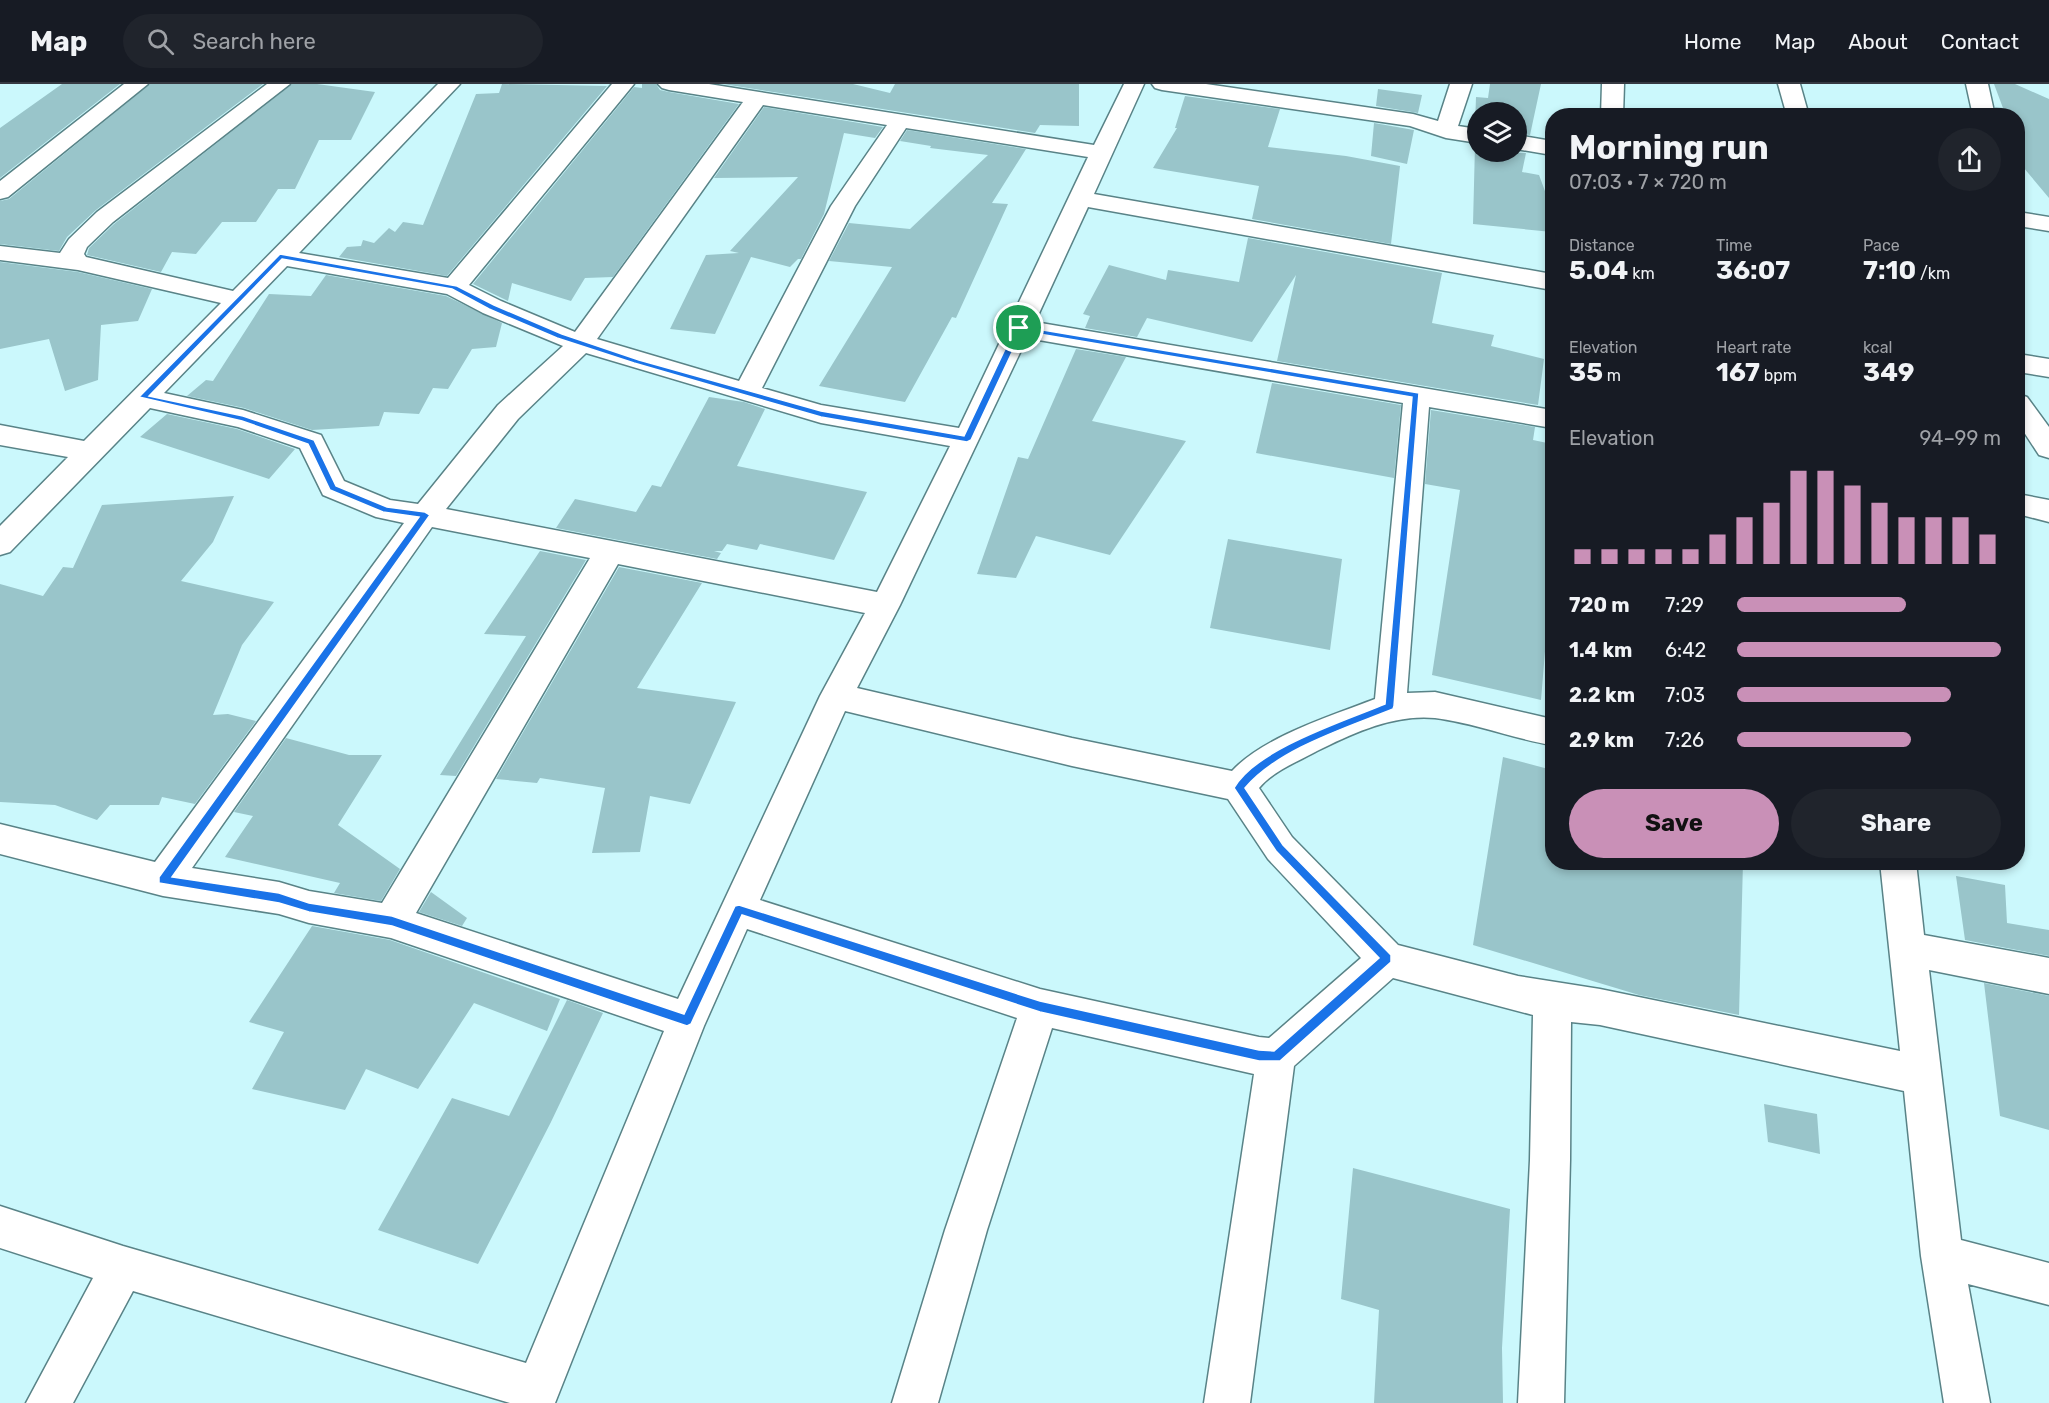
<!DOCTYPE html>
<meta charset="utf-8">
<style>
:root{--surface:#171b24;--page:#20242c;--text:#f1f3f6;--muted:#9ea1a6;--line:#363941;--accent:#c990b7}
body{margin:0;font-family:Rubik,sans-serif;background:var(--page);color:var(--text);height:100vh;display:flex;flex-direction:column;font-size:22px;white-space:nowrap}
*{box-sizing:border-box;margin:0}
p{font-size:20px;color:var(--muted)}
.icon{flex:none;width:33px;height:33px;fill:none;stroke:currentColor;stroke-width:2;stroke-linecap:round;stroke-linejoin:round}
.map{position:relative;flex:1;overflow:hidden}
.side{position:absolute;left:1545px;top:24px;width:480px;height:762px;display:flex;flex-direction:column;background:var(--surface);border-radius:24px;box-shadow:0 3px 9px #0003}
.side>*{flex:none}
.controls{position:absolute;left:1467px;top:18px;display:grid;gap:12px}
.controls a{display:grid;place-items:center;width:60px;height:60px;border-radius:50%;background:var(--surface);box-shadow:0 3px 9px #0003;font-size:30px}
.pin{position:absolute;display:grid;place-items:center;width:51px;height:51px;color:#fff;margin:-26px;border:3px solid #fff;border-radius:50%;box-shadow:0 2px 6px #0007}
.round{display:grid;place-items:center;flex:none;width:63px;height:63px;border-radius:32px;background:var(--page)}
.summary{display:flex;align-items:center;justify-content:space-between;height:102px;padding:0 24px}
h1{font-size:33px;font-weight:700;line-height:45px}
.figures{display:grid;grid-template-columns:repeat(3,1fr);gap:9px;height:102px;padding:6px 24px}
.figures div{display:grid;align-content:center}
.figures b{font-size:26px;font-weight:700}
.figures small{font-size:16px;font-weight:400}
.figures p{font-size:16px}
.chart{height:168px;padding:12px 24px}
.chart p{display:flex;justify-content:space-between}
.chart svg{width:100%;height:108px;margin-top:6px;stroke:var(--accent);stroke-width:6}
.primary-button{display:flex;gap:12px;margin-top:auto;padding:12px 24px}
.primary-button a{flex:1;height:69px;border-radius:36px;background:var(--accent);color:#111;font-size:24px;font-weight:700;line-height:69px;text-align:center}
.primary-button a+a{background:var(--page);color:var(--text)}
ul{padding:0 24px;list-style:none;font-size:20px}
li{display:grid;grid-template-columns:96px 72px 1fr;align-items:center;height:45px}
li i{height:15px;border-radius:8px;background:var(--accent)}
header{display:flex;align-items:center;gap:36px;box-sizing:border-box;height:84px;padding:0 30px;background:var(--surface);border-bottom:2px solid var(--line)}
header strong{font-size:28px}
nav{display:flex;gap:33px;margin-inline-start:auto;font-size:21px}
.search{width:420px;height:54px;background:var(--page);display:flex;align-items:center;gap:15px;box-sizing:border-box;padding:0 21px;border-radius:33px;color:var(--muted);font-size:22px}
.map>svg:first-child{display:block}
.building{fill:#99c5ca}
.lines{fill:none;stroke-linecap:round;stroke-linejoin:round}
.minor-casing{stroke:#598387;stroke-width:3}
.minor{fill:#fff;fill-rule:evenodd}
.route{fill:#1a73e8;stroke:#fff;stroke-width:1.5;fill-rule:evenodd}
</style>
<header>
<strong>Map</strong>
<div class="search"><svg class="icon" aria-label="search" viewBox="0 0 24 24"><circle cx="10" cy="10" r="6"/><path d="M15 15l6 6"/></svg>Search here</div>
<nav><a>Home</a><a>Map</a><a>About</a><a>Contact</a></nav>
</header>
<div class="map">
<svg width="2049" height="1319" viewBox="0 0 2049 1319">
<rect width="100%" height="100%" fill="#cbf8fc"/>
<path class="building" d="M62,0H120L0,94V44Z
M150,0H263L96,126L67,153L59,167L0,160V117L9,115Z
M292,0H317L375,8L351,56H319L295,105H278L256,138H222L196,170L172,168L161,188L87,171L89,164L114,140Z
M502,0L607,2L447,192L339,173L347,163L361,162L363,156L374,159L389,144L395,148L403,138L423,141L476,10L499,9Z
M642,0H656L660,6L669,8L739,20L613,193L585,194L571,217L512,199L508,217L473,200L634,3L642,4Z
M723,0H853L890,9L895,0H1079V42L1040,41L1035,49Z
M1490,0H1541L1530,51L1516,49V28H1478V43L1475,42L1476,13L1488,14Z
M1994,0H2015L2049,15V114L2018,77V32H1997L1995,23L2003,24Z
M1378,5L1422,11L1418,29L1376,22Z
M1185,12L1280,25L1268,63L1346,72L1400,82L1391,160L1252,135L1259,102L1153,84L1177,44H1175Z
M764,23L883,43L875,54L844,49L824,130L801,175H798L790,183L751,173L715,250L670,245L706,171L739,169L730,167L798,93L714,94Z
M1374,39L1414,46L1407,80L1371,72Z
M907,46L1026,65L992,119L1008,120L956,234L952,233L905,318L819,302L892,183L829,177L849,139L910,145L988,71L930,64L931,62L900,57Z
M1475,61H1478V68L1526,69L1522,88L1539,91L1552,126V148L1473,140Z
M1248,154L1442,189L1432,239L1494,251L1491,262L1544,275L1538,321L1277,277L1296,191L1252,258L1147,234L1137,253L1085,244L1090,232L1083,230L1109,181L1166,196L1168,186L1239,198Z
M0,178L78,188L152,205L138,237L101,241L98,296L65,307L49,255L0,265Z
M326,191L446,212L502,239L496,263L472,265L448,305L433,304L419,330L384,328L379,342L312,346L244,324L187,312L206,296L213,297L269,210L311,212Z
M1076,265L1126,273L1092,337L1186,357L1110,471L1036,452L1016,494L977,490L1018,373L1028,375Z
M1272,299L1401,321L1394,394L1256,369Z
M709,313L744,318L765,325L737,382L867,408L834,476L760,460L757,466L727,460L722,467H714L721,469L717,475L556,444L575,415L636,428L652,401L661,403Z
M1431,326L1535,343L1533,356L1552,360V482L1541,616L1432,591L1460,406L1425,400Z
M167,330L237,345L295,365L269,395L140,353Z
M234,412L213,458L181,497L274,518L242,561L213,631L228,630L256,637L195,720L162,713L159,721H110L97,736L55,721L0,718V500L43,512L63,483L73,484L102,421Z
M1228,455L1342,475L1330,566L1210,544Z
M540,467L586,476L456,692L440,691L526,552L484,550Z
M619,483L702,499L637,604L736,618L690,720L650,712L640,768L592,769L605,704L540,694L537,699L496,695Z
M286,654L349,671H382L338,741L400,785L381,817L334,809L340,799L225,773L253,732L234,728Z
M1503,673L1552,686V778H1743L1739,931L1639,911L1473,861Z
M1956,792L2005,801L2007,839L2049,846V872L1965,856Z
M431,808L467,834L462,842L419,828Z
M312,842L390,856L560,915L547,947L474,919L418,1005L366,985L345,1026L252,1005L284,948L249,938Z
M1984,899L2049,912V1046L2000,1032Z
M567,916L603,929L551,1038L478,1180L378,1146L452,1014L509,1032Z
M1764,1020L1817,1030L1820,1070L1768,1058Z
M1353,1084L1510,1125L1502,1264L1503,1319H1374L1379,1226L1341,1215Z"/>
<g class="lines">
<defs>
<path id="minor" d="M124,0H148L8,113L0,115V97Z
M267,0H290L113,138L87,163L84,170L86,173L233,207L438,0H460L299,169L448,194L612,0H634L469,201L501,217L575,248L743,18L669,6L662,4L658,0H709L1094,61L1124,0H1144L1094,110L1552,190V206L1088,123L1035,238L1552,326V344L1429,323L1407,609L1435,608L1552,635V661C1514,655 1475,639 1435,634C1394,630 1353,649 1317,667C1297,678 1273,687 1259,704L1292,753L1398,861L1518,892L1600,905L1900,967L1880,778H1916L1924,851L2049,874V910L1929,886L1961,1156L2049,1179V1221L1968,1200L1990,1319H1944L1921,1172L1904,1007L1600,941L1571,938L1570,1076L1564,1319H1518L1530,1076L1533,931L1393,894L1294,982L1250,1319H1204L1254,990L1052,944L987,1146L938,1319H892L945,1146L1017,934L747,845L704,942L555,1319H510L133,1207L73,1319H26L93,1194L0,1164V1122L123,1162L526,1279L664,947L391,854L309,839L279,830L163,812L0,770V740L155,778L404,439L376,433L323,411L300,364L238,343L150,324L10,468L0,471V442L68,373L0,361V341L84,357L221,219L78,186L0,176V162L60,169L69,155L97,128ZM763,21L887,41L831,122L739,297L597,255ZM906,44L1088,73L959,344L821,321L762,304L855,122ZM287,182L447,210L483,229L563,262L498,321L418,420L390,416L344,397L321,351L243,326L164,309ZM1027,254L1403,319L1375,615C1331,632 1263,653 1232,687L1072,654L857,604L900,521ZM586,269L821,339L950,362L877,508L446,425L518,335ZM432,443L590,474L382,819L309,807L279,798L192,784ZM618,480L865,529L820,612L678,915L416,829ZM845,627L1072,682L1228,715L1268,775L1361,874L1269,954L1259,953L1040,905L760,816Z
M1152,0H1206L1413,30L1438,37L1450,0H1472L1458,42L1478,45V59L1446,54L1410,42L1162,6L1155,4Z
M1602,0H1624L1623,32H1601Z
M1778,0H1800L1809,32H1787Z
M1966,0H1988L1995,32H1973Z
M1516,51L1552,57V71L1516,65Z
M2018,128L2049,133V147L2018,142Z
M2018,270L2049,275V293L2018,288Z
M2018,310L2027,313L2049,343V374L2039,371L2018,339Z
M2018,410L2049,416V438L2018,430Z"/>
</defs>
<use href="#minor" class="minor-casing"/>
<use href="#minor" class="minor"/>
</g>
<path class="route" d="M280,170L457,202L494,221L562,250L639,276L821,327L964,352L1015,244L1019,242L1419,309L1394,622L1393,625C1346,644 1278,665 1245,704L1283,761L1391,871V878L1280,977H1259L1040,928L742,831L691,940L687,942L392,842L309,828L279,819L159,799V793L419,433L383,428L330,406L308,360L242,337L139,313ZM282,175L452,205L489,225L557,254L634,279L821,333L967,358L971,356L1022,247L1412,313L1385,620C1344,637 1256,665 1234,704L1276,767L1379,874L1274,967L1259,966L1040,917L739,821L735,822L684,930L392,832L309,819L279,809L172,793L430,431L425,428L387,423L336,402L314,356L243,332L149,312Z"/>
</svg>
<div class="controls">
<a><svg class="icon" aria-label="layers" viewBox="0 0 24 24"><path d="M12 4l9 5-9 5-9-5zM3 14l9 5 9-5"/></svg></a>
</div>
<div class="pin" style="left:1019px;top:244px;background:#1e9e55"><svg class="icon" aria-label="arrive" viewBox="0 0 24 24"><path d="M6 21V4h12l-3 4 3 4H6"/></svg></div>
<section class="side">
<div class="summary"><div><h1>Morning run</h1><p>07:03 · 7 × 720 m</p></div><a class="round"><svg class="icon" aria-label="share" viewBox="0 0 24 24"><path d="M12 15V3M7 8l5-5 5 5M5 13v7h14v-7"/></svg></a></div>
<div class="figures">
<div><p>Distance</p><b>5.04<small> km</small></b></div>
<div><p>Time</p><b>36:07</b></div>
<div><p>Pace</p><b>7:10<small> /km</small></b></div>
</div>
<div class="figures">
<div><p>Elevation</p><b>35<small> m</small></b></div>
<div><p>Heart rate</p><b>167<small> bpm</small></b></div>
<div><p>kcal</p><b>349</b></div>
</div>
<div class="chart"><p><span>Elevation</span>94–99 m</p>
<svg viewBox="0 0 160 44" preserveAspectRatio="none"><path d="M5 44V38M15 44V38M25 44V38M35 44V38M45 44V38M55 44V32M65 44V25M75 44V19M85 44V6M95 44V6M105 44V12M115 44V19M125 44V25M135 44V25M145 44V25M155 44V32"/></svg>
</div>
<ul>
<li><b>720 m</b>7:29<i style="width:64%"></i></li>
<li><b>1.4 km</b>6:42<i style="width:100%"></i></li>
<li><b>2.2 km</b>7:03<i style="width:81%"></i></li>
<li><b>2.9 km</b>7:26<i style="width:66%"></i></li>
</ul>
<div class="primary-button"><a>Save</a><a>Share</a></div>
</section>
</div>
